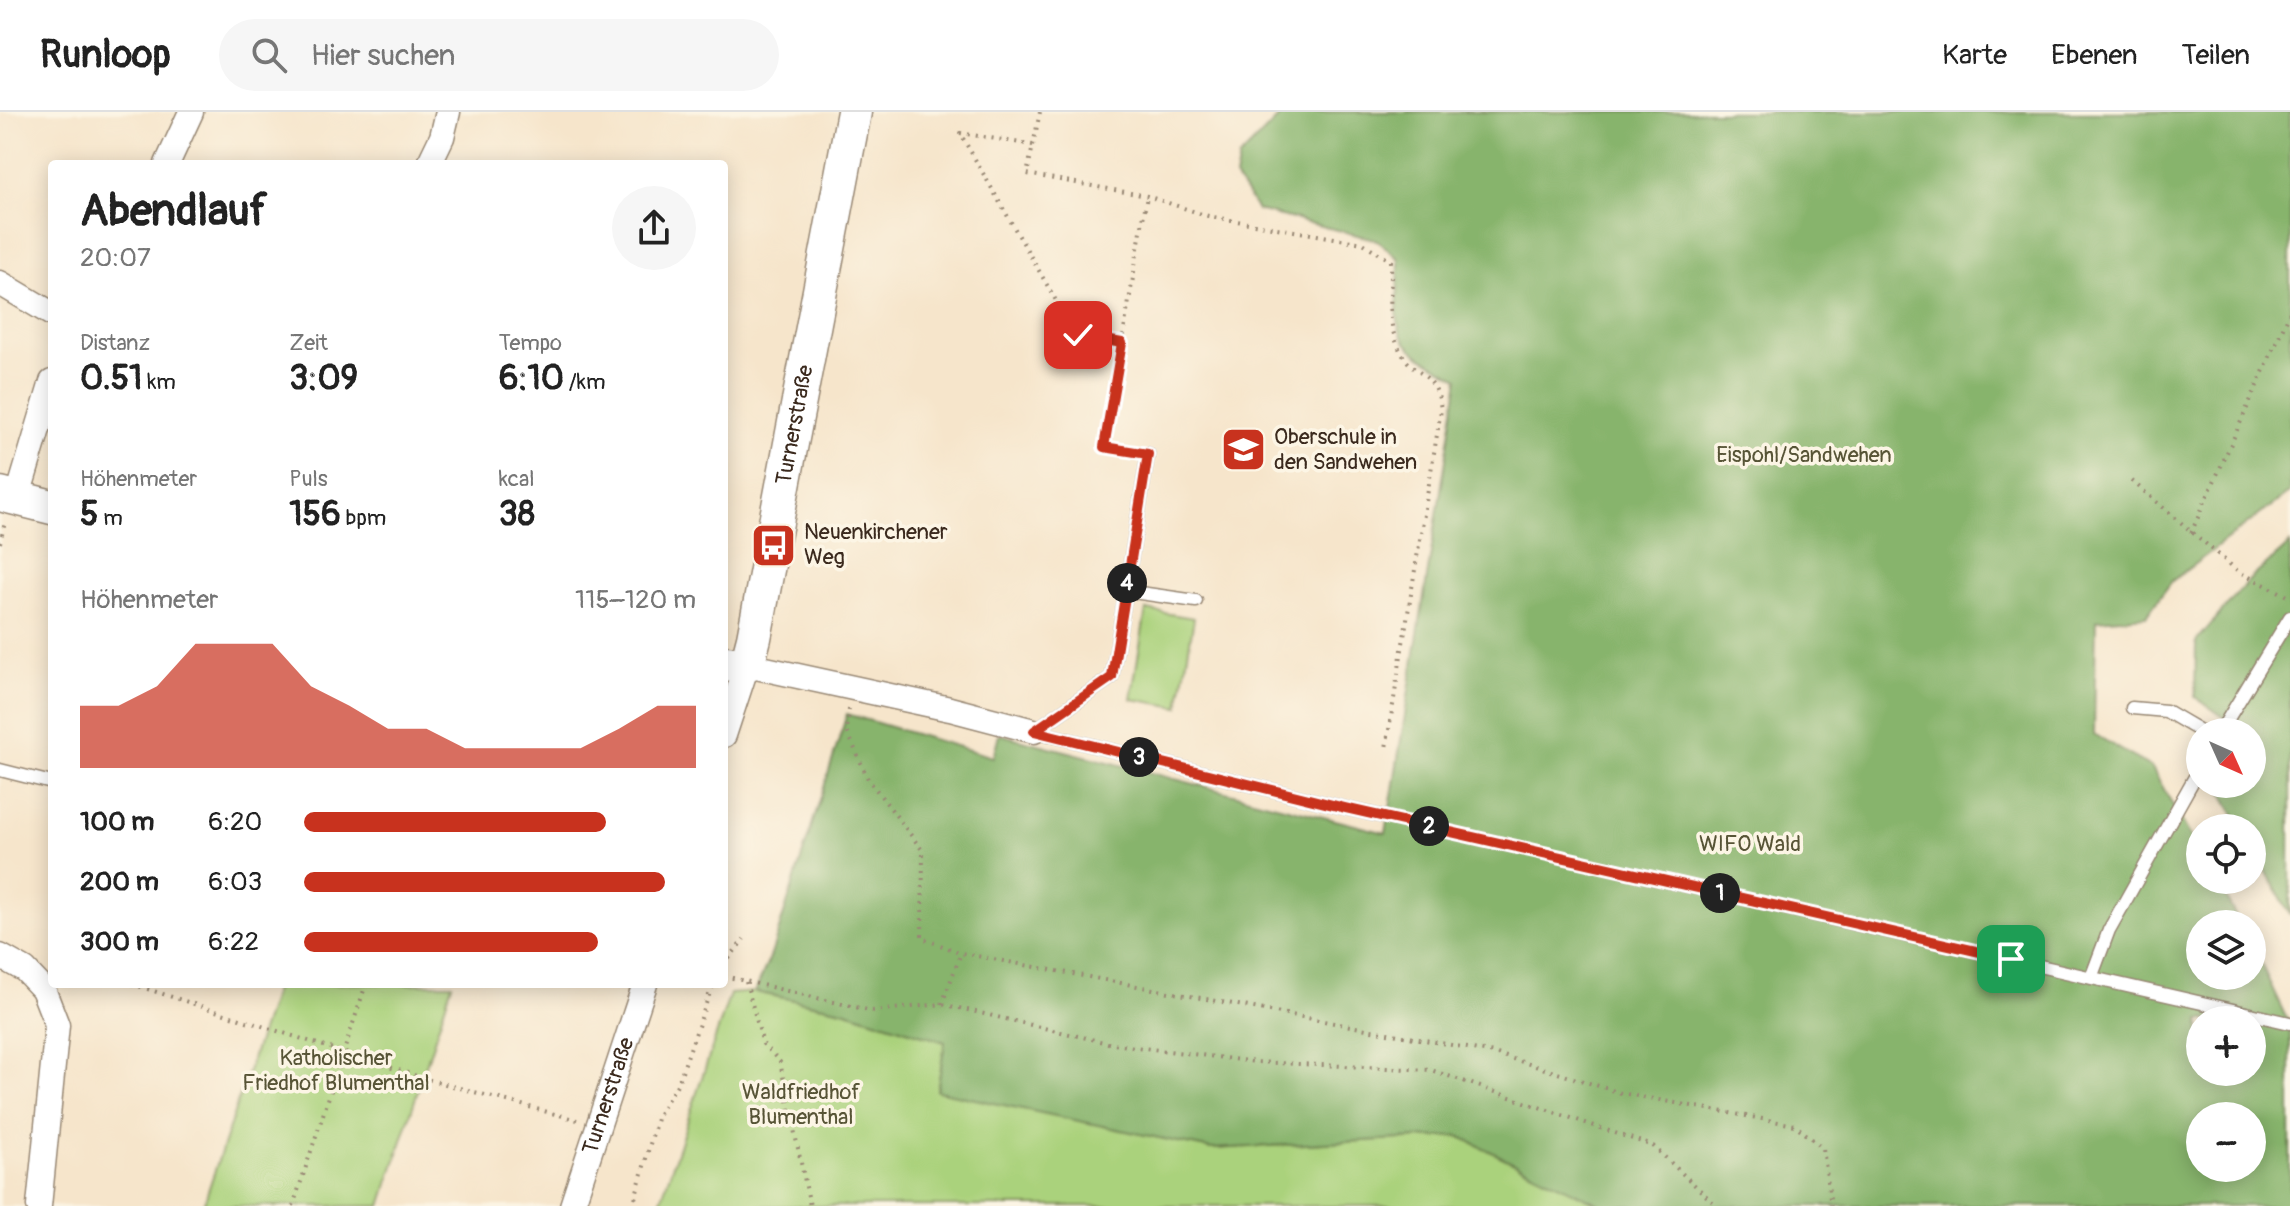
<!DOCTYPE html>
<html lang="de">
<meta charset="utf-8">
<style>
:root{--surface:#fff;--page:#f6f6f6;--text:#222;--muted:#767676;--line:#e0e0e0;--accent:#c8321e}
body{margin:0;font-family:Pangolin,sans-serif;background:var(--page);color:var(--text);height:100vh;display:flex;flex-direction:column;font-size:30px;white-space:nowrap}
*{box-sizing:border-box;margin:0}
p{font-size:26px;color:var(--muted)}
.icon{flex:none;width:44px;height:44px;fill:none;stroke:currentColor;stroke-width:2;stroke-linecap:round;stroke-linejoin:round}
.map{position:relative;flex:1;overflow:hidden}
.drawer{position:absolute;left:48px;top:48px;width:680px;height:828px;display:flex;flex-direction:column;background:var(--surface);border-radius:8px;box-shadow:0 4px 20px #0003}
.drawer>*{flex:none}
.needle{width:52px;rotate:135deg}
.fabs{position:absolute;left:2186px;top:606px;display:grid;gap:16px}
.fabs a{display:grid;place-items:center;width:80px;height:80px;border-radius:50%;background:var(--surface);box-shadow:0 4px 20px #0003;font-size:40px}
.pin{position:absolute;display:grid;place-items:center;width:68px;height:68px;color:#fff;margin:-34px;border-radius:16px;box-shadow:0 4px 12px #0006}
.km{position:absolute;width:40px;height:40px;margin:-20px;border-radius:50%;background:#222;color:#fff;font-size:22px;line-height:40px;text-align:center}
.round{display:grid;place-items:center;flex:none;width:84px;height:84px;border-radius:42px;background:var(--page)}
.headline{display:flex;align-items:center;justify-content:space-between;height:136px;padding:0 32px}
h1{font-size:44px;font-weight:700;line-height:60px}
.metrics{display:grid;grid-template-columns:repeat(3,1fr);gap:12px;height:136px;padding:8px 32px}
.metrics div{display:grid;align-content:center}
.metrics b{font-size:34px;font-weight:700}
.metrics small{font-size:22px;font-weight:400}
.metrics p{font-size:22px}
.chart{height:224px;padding:16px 32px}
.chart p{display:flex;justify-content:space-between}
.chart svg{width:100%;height:144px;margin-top:8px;fill:var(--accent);opacity:.7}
ul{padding:0 32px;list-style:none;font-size:26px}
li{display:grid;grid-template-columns:128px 96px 1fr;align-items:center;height:60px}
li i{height:20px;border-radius:10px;background:var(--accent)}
header{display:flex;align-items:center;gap:48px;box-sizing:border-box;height:112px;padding:0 40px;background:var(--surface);border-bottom:2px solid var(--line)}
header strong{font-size:38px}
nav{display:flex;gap:44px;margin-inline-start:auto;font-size:28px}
.search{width:560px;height:72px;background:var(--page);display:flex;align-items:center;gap:20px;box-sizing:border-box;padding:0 28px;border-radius:44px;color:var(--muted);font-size:30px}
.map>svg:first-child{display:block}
.green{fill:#aad27c;stroke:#727e4d;stroke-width:2}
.forest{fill:#87b46c;stroke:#616f45;stroke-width:2;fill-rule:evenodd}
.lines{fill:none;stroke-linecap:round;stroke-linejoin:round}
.lane-casing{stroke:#988874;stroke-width:15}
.street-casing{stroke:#988874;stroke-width:27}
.secondary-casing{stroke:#988874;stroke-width:37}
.path{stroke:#988874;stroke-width:4;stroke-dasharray:2 6;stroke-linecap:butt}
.lane{stroke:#fff;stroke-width:12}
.street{stroke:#fff;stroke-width:24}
.secondary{stroke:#fff;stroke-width:34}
.route-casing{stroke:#fff;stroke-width:16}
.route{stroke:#c8321e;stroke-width:10}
.labels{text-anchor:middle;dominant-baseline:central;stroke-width:7;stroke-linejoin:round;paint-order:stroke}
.street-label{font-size:22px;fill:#3b2a1e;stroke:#fcf5e5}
.poi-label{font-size:22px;fill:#3b2a1e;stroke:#fcf5e5;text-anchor:start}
.park-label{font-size:22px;fill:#575436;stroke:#fcf5e5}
</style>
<header>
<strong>Runloop</strong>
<div class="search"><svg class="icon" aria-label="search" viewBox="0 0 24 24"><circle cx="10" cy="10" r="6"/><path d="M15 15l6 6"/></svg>Hier suchen</div>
<nav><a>Karte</a><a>Ebenen</a><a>Teilen</a></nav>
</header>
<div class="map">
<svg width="2290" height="1094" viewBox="0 0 2290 1094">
<rect width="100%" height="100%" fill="#fcf5e5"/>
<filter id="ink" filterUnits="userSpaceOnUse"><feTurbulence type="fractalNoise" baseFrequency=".0125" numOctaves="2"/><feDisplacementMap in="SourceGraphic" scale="16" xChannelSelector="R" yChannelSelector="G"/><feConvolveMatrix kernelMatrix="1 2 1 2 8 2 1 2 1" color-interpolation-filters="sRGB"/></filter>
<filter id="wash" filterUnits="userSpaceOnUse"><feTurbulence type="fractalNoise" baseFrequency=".006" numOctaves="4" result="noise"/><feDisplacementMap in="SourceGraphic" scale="32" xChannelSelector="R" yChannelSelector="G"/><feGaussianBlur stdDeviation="1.8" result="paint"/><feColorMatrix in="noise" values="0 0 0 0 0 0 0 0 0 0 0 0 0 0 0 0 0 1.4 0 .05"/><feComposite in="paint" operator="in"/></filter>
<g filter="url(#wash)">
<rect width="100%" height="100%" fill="#f6e5cb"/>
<path class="green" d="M1146,498L1194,506L1179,595L1131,587Z
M277,872H452L381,1094H203Z
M755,880L843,898L946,930L937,978L1211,1037L1459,1024L1603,1094H659L730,882Z"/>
<path class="forest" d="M1284,0H2290V380L2172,469L2146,504L2096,508L2094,622L2152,656L2200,741V768H2216L2240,812H2200V864H2252V833L2290,914V1094H1603L1459,1024L1211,1037L937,979L945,930L843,898L755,880L771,843L847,602L993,645L999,622L1386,721L1459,266C1384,227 1398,225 1399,147L1377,128L1257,98L1235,65L1239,46ZM2200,908H2252V960H2200ZM2200,1004H2252V1056H2200Z
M2290,432V802L2252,734V716H2242L2218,672H2252V620H2232L2235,613L2195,585L2196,530L2247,470Z"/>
</g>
<g filter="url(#ink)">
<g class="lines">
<defs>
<path id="lane" d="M1126,479L1196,489
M2132,596L2166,599L2202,620
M1034,619L1345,696L2290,911
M1034,619L1112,565L1148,342
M2220,620L2290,505
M0,658L52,671
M2091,866L2109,818L2200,656"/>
<g id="street">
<path d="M167,52L191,0"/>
<path d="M429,52L442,25L448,0"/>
<path d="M0,171L52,202"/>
<path d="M17,387L52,270"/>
<path d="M724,623L747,553L950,597L1034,619"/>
<path d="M0,844L25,858L43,877L57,913L39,1094"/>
<path id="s1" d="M572,1094L645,872"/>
</g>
<g id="secondary">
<path d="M0,382L52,395"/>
<path id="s2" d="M724,551L747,553L754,526L854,0"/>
</g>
</defs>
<use href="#lane" class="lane-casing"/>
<use href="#street" class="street-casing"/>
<use href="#secondary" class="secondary-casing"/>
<path class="path" d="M1040,0L1027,62L1147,84L1208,104L1363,131L1391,149C1392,180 1385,211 1401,240C1416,268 1436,257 1441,298L1386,636
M1033,33L960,21L1070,213L1078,223L1122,231
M1135,340L1104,335L1147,84
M2132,369L2239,460L2290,485
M2191,421L2290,200
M0,431L5,410
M849,597L847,619L868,667L923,739L922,826L961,841
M724,853L744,827
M724,864L872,899L942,892L1112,932L1255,950L1431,958L1653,1034L1717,1094
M746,870L763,932L780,950L810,1094
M132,872L423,966L577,1008
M942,892L961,841L1494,941L1621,981L1795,1013L1823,1036L1831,1094
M293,1094L366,872
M633,1094L658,1003L678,971L713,872"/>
<use href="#lane" class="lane"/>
<use href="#street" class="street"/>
<use href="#secondary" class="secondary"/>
</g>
</g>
<g class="lines" filter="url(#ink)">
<defs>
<path id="route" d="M1078,223L1122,231L1104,335L1148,342L1112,565L1034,619L1345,696L2011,847"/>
</defs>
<use href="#route" class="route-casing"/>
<use href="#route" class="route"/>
</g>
<defs>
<symbol id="school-square" viewBox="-11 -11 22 22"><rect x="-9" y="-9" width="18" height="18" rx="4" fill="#c8321e" stroke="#fcf5e5"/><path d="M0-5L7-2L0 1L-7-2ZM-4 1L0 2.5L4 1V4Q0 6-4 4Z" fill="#fff"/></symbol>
<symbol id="bus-square" viewBox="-11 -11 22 22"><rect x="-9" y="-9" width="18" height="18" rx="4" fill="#c8321e" stroke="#fcf5e5"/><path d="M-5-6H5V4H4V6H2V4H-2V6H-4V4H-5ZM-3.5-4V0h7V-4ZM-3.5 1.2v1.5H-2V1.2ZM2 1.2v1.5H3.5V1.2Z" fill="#fff"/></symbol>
</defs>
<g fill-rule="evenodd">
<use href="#school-square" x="1218" y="312" width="51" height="51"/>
<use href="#bus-square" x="748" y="408" width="51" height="51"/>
</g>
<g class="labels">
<g class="street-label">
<text stroke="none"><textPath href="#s2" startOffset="268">Turnerstraße</textPath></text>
<text stroke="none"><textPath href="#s1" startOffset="116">Turnerstraße</textPath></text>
</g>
<g class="poi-label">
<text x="1274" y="325">Oberschule in<tspan x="1274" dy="25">den Sandwehen</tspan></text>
<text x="804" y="420">Neuenkirchener<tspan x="804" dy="25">Weg</tspan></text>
</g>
<g class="park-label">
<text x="1804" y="343">Eispohl/Sandwehen</text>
<text x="1750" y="732">WIFO Wald</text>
<text x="336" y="946">Katholischer<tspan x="336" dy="25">Friedhof Blumenthal</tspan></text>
<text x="801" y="980">Waldfriedhof<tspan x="801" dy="25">Blumenthal</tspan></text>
</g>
</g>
</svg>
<div class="fabs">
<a><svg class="needle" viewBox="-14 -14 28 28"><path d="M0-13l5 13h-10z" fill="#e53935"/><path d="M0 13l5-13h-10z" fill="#767676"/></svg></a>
<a><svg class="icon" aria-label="locate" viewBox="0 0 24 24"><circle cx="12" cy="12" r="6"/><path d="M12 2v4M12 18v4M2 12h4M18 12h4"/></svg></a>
<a><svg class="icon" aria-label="layers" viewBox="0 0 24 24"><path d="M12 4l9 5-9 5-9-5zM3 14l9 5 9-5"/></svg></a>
<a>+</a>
<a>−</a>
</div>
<div class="pin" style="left:2011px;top:847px;background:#1e9e55"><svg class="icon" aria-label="arrive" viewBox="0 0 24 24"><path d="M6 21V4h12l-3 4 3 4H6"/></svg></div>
<div class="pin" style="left:1078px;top:223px;background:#d93025"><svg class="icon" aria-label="check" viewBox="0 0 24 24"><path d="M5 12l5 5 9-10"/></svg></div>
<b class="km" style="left:1720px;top:781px">1</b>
<b class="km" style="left:1429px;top:714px">2</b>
<b class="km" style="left:1139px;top:645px">3</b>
<b class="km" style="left:1127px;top:471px">4</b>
<section class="drawer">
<div class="headline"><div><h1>Abendlauf</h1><p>20:07</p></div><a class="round"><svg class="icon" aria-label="share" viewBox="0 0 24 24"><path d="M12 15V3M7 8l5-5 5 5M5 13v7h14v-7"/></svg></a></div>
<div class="metrics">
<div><p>Distanz</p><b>0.51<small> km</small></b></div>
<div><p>Zeit</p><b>3:09</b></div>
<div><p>Tempo</p><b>6:10<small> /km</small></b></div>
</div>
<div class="metrics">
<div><p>Höhenmeter</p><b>5<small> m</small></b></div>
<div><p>Puls</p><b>156<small> bpm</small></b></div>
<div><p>kcal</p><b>38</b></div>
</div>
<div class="chart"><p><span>Höhenmeter</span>115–120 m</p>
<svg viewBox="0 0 160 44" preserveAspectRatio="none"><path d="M0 44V25L10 25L20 19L30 6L40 6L50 6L60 19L70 25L80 32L90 32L100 38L110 38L120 38L130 38L140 32L150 25L160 25V44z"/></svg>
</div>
<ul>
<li><b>100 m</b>6:20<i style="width:77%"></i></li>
<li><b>200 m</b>6:03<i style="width:92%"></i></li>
<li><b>300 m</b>6:22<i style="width:75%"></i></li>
</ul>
</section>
</div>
